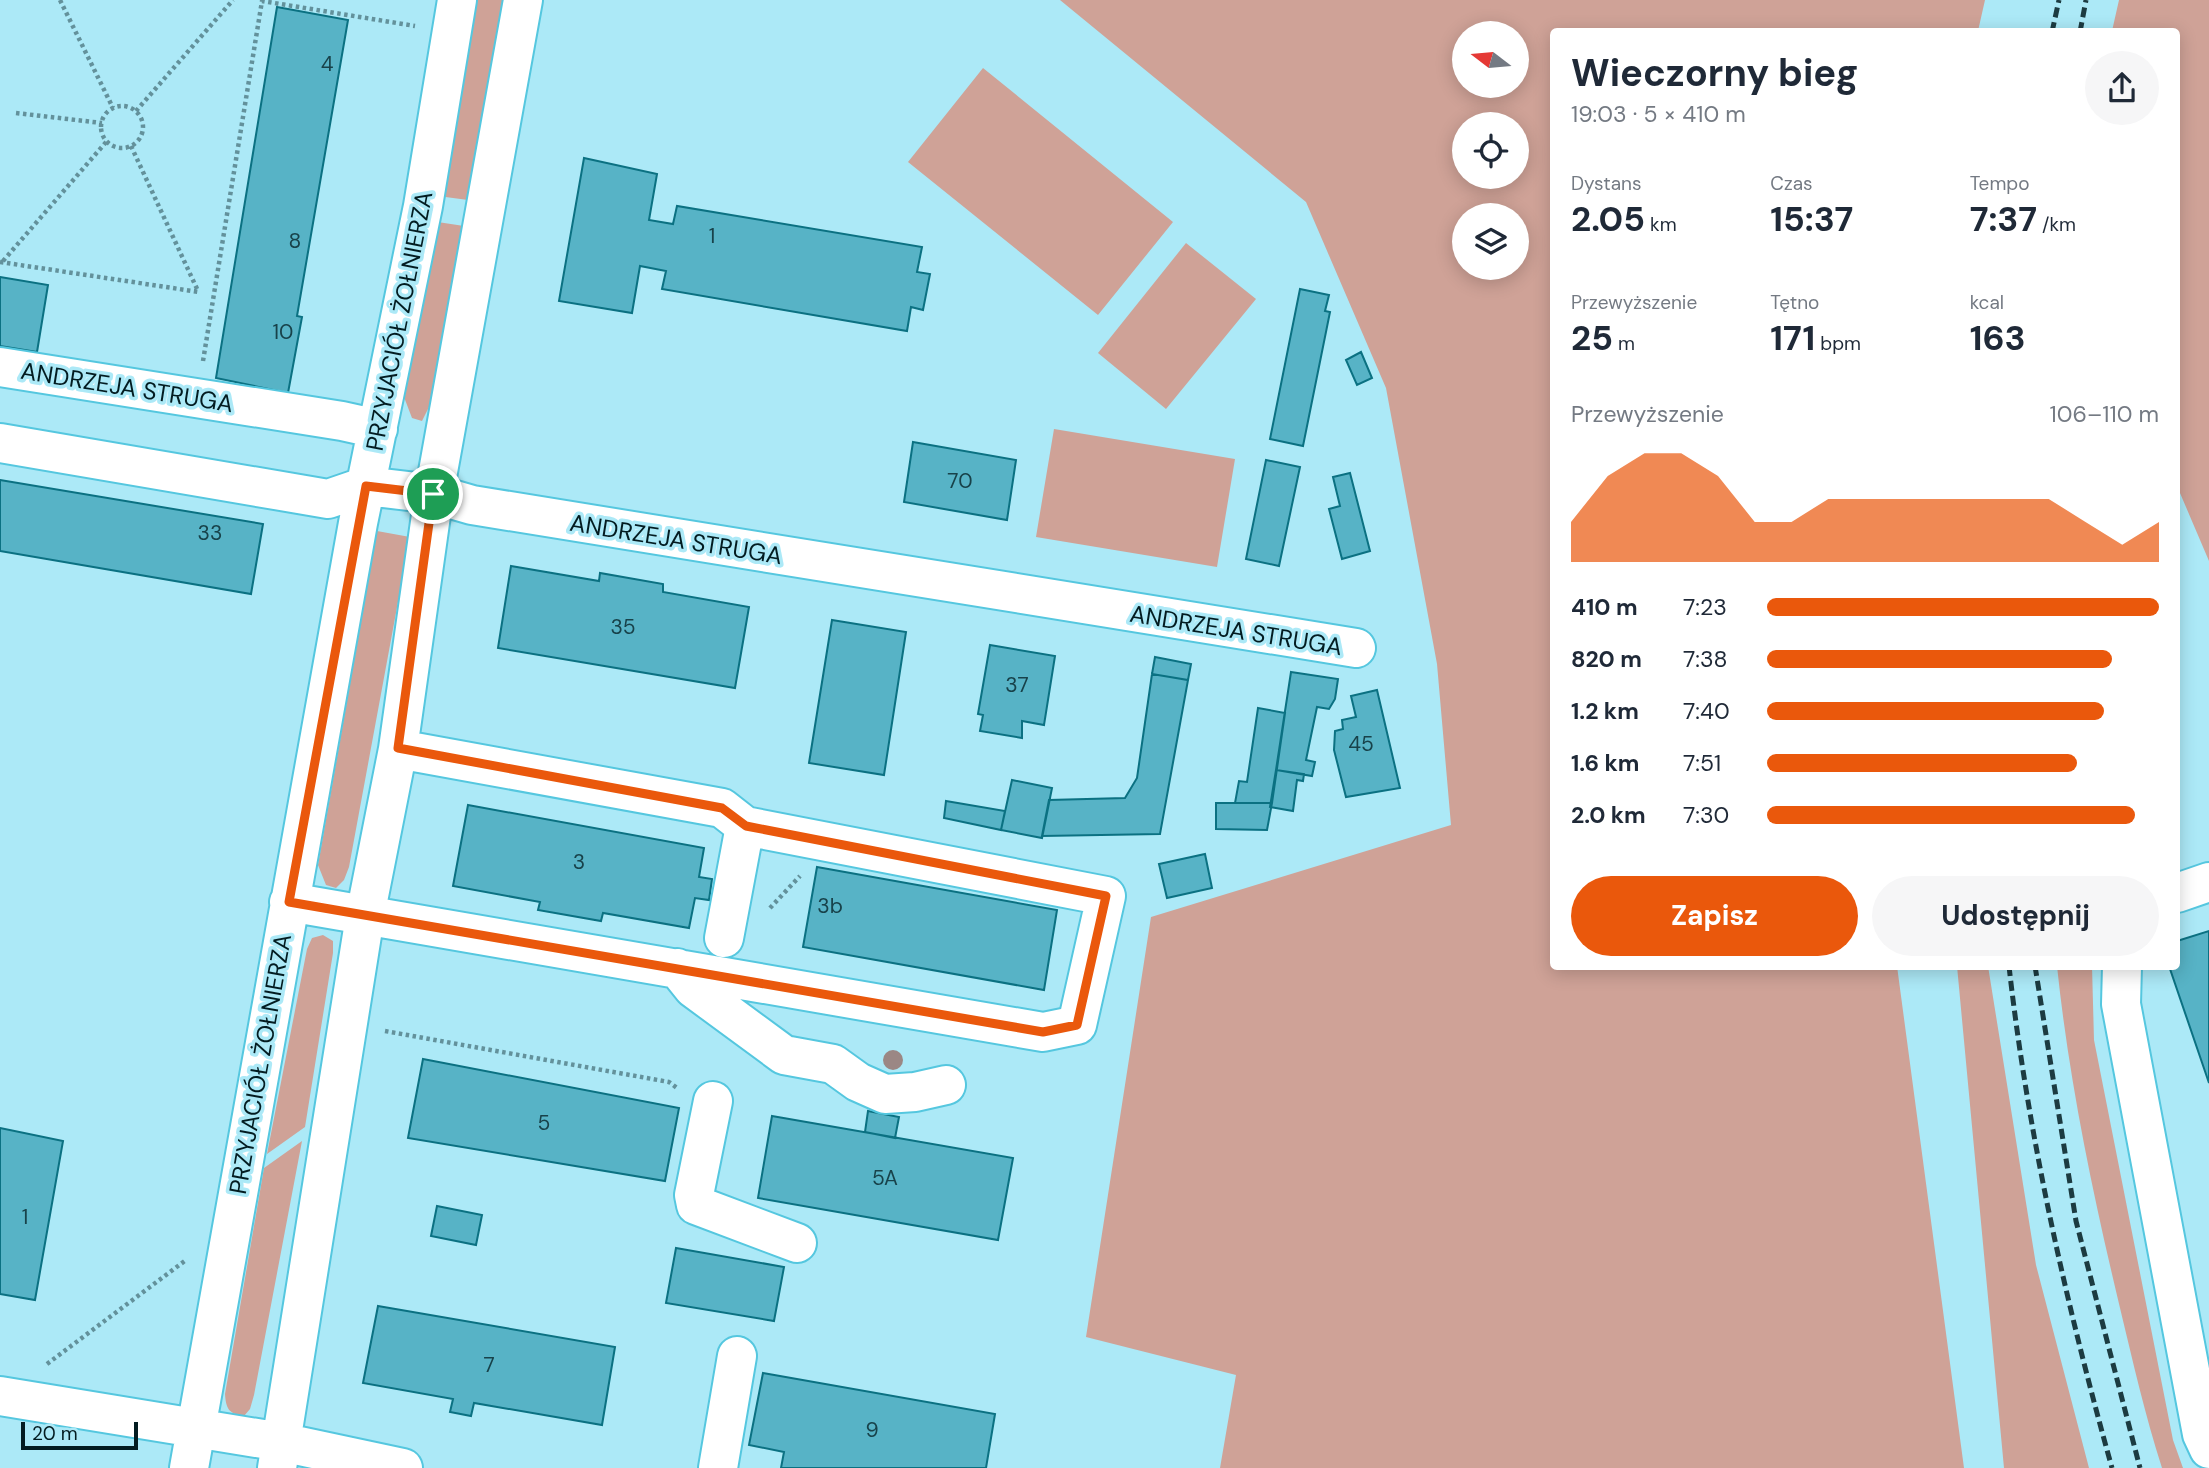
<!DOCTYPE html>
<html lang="pl">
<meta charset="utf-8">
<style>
:root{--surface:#fff;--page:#f6f6f7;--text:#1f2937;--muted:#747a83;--accent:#ea580c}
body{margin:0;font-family:"DM Sans",sans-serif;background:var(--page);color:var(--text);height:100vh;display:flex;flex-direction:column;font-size:26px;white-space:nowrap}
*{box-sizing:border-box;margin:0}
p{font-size:23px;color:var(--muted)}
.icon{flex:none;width:38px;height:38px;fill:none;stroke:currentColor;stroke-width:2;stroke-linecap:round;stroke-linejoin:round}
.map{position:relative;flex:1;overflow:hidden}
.panel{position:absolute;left:1550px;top:28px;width:630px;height:942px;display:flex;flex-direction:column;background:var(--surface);border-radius:7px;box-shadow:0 4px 18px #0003}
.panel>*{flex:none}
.needle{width:46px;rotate:286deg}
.tools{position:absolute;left:1452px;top:21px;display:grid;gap:14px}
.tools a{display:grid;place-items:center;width:77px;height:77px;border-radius:50%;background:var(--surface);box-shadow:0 4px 18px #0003;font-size:35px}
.scale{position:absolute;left:21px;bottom:18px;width:117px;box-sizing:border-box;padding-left:7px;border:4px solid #031c21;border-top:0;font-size:19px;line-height:24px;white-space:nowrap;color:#031c21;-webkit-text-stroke:5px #ace9f7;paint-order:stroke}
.pin{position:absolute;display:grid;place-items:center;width:60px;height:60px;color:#fff;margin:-30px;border:4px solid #fff;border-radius:50%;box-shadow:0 2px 7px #0007}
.round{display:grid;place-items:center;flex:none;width:74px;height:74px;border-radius:37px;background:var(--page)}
.overview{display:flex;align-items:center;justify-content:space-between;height:119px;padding:0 21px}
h1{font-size:38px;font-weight:700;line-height:52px}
.stats{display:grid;grid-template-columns:repeat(3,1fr);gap:10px;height:119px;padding:7px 21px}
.stats div{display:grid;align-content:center}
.stats b{font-size:35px;font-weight:700}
.stats small{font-size:19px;font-weight:400}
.stats p{font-size:19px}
.chart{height:196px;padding:14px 21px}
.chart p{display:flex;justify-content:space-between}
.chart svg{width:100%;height:126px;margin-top:7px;fill:var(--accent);opacity:.7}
.button{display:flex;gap:14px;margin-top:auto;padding:14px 21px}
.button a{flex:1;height:80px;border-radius:42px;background:var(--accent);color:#fff;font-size:28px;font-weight:700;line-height:80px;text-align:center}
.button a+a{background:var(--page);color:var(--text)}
ul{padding:0 21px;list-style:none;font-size:23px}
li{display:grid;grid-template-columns:112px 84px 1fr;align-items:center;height:52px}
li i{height:18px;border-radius:9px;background:var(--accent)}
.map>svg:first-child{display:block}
.green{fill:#cfa297;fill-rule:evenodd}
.building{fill:#57b3c6;stroke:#0b7182;stroke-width:2}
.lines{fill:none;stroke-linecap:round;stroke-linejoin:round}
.minor-casing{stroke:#55c7df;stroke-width:42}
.path{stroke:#63919b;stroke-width:4.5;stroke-dasharray:3.5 3.5;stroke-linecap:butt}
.minor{stroke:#fff;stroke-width:38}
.rail{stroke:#1c3b41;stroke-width:5;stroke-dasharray:10 5;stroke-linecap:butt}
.tree{fill:#9b8784}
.route-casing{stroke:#fff;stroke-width:14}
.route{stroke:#ea580c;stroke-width:9}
.labels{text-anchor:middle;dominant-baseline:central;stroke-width:7;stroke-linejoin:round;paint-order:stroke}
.number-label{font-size:21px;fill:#18424a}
.street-label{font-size:24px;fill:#031c21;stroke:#ace9f7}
</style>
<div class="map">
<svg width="2209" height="1468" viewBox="0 0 2209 1468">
<rect width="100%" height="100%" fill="#ace9f7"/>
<path class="green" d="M473,0H503L468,200L438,196Z
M1060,0H1985L1978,31L1554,32V966H1897L1964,1468H1220L1236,1375L1086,1337L1151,917L1451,825L1437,664L1386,388L1306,202ZM1465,33H1517V86H1465ZM1465,124H1517V177H1465ZM1465,215H1517V268H1465Z
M2119,0H2209V561L2177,486V32L2112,31Z
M983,68L1173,222L1098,315L908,162Z
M431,221L464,226L433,399L422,421L412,418L404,397Z
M1186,243L1256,299L1166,409L1098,353Z
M1054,429L1235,459L1217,567L1036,537Z
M377,531L410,537L349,867L344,880L336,888L326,885L318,865Z
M323,935L333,941V953L305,1127L267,1154L307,949L312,938Z
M1957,966H1988L2036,1265L2089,1468H2004Z
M2057,966H2092L2094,1040L2173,1440L2183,1468H2162C2145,1415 2133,1362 2120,1308C2093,1195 2069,1081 2057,966Z
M302,1141L254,1395L250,1409L244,1416C229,1414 226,1409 225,1394L264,1168Z"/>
<path class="building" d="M277,7L348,20L297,316L302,317L288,393L216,378Z
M584,158L657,174L649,220L673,224L677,206L922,247L917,272L930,274L923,310L911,307L907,331L662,289L666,271L640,266L632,313L559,301Z
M0,277L48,285L37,352L0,346Z
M1300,289L1329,295L1325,311L1330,312L1303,446L1270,439Z
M1361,352L1372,378L1357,385L1346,360Z
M913,442L1016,460L1007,520L904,502Z
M1266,460L1300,467L1279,566L1246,559Z
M1350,473L1370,551L1342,559L1329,509L1340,506L1333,477Z
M0,480L263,524L251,594L0,551Z
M511,566L599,581L600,573L663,584V592L749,607L735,688L498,648Z
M832,620L906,632L884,775L809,763Z
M990,645L1055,656L1044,725L1022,721V738L980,731L983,715L978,714Z
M1155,657L1191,664L1188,680L1152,674Z
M1291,672L1338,679L1335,699L1329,709L1317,707L1306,760L1315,762L1312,776L1276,770Z
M1152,674L1188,680L1160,834L1042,836L1049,800L1125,798L1137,778Z
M1377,690L1400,788L1346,797L1334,750L1335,731L1343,729L1342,720L1356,717L1351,696Z
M1258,708L1285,713L1272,803H1235L1239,781L1247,782Z
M1276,770L1304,774L1303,781L1297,780L1293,811L1270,807Z
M1012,780L1052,788L1042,838L1001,830Z
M946,801L1005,811L1001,830L944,818Z
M1216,803H1272L1267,830L1216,829Z
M468,805L704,848L699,877L712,879L709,900L695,898L689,928L603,913L601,921L538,910L540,902L453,886Z
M1205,854L1212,888L1167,898L1159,864Z
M817,867L1057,910L1044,990L803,947Z
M2209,931V1083L2169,966H2177V941Z
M423,1059L679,1108L665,1181L408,1138Z
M868,1111L899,1117L895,1138L865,1132Z
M772,1116L1013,1158L998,1240L758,1198Z
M0,1128L63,1141L35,1300L0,1294Z
M437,1206L482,1215L476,1245L431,1236Z
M676,1248L784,1267L774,1321L666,1303Z
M378,1306L615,1347L602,1425L474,1403L471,1416L450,1412L453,1399L363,1383Z
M763,1373L995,1414L986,1468H781L784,1452L749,1445Z"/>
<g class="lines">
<defs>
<path id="minor" d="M0,367L342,421L378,429
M0,443L328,499L366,486L434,494L472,505L1356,648
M2177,893L2209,882
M289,902L1043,1032L1077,1025L1106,896L745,826L722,808L398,749
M724,938L745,826
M2122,966L2121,1004L2202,1434L2209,1449
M677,968L693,988L784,1055L833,1064L858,1082L885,1094L915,1092L946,1085
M713,1101L694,1195L696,1205L797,1243
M0,1396L281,1442L403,1468
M189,1468L358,523L423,206L457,0
M277,1468L365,916L398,749L434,494L523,0
M718,1468L737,1356"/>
</defs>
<use href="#minor" class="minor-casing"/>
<path class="path" d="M60,0L113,108
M101 127a21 21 0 1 1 42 0a21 21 0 1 1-42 0Z
M136,111L233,0
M16,113L102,123
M131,146L198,291
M3,261L107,141
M0,262L199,292
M203,361L262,1L415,26
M770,908L800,876
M385,1031L669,1082L677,1088
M47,1364L186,1260"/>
<use href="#minor" class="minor"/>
<path class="rail" d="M2052,32L2059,0
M2080,32L2086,0
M2009,966C2028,1136 2066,1303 2112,1468
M2035,966L2076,1221L2140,1468"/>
</g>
<circle class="tree" cx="893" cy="1060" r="10"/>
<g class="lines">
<defs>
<path id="route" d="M366,486L433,494L398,748L722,808L746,826L1106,896L1077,1025L1043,1032L289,902Z"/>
</defs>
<use href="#route" class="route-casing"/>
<use href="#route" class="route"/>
</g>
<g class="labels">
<g class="number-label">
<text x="327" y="64">4</text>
<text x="712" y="236">1</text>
<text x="295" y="241">8</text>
<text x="283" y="332">10</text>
<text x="960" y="481">70</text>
<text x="210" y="533">33</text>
<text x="623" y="627">35</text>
<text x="1017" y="685">37</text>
<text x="1361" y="744">45</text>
<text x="579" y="862">3</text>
<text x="830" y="906">3b</text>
<text x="544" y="1123">5</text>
<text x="885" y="1178">5A</text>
<text x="25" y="1217">1</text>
<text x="489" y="1365">7</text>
<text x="872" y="1430">9</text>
</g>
<g class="street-label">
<text transform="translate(399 321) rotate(-79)">PRZYJACIÓŁ ŻOŁNIERZA</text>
<text transform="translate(127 387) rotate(9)">ANDRZEJA STRUGA</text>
<text transform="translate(676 539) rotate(9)">ANDRZEJA STRUGA</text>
<text transform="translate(1236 630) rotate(9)">ANDRZEJA STRUGA</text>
<text transform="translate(260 1064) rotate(-80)">PRZYJACIÓŁ ŻOŁNIERZA</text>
</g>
</g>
</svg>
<div class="tools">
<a><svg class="needle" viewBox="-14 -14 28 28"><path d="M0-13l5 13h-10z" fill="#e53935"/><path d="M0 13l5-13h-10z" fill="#747a83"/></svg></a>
<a><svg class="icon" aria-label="locate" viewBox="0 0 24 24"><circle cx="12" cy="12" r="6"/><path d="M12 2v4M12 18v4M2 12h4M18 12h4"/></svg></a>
<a><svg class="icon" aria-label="layers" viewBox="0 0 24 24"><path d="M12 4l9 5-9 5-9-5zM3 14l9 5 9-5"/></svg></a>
</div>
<div class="scale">20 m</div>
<div class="pin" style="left:433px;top:494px;background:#1e9e55"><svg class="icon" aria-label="arrive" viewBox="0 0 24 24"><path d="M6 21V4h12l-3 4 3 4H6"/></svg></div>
<section class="panel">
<div class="overview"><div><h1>Wieczorny bieg</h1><p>19:03 · 5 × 410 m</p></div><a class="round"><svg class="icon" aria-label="share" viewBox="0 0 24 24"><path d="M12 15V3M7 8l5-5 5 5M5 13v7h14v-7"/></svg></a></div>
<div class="stats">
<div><p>Dystans</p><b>2.05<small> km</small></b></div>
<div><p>Czas</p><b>15:37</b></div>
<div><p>Tempo</p><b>7:37<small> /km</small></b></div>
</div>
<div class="stats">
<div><p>Przewyższenie</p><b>25<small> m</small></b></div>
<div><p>Tętno</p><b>171<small> bpm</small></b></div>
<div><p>kcal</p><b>163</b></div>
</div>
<div class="chart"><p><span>Przewyższenie</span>106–110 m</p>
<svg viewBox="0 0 160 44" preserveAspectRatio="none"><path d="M0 44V30L10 14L20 6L30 6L40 14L50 30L60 30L70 22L80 22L90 22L100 22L110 22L120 22L130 22L140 30L150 38L160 30V44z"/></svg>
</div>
<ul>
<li><b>410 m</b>7:23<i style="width:100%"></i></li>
<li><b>820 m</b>7:38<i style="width:88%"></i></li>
<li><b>1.2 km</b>7:40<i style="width:86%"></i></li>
<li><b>1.6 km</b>7:51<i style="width:79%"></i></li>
<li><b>2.0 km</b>7:30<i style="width:94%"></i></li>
</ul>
<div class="button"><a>Zapisz</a><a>Udostępnij</a></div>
</section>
</div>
